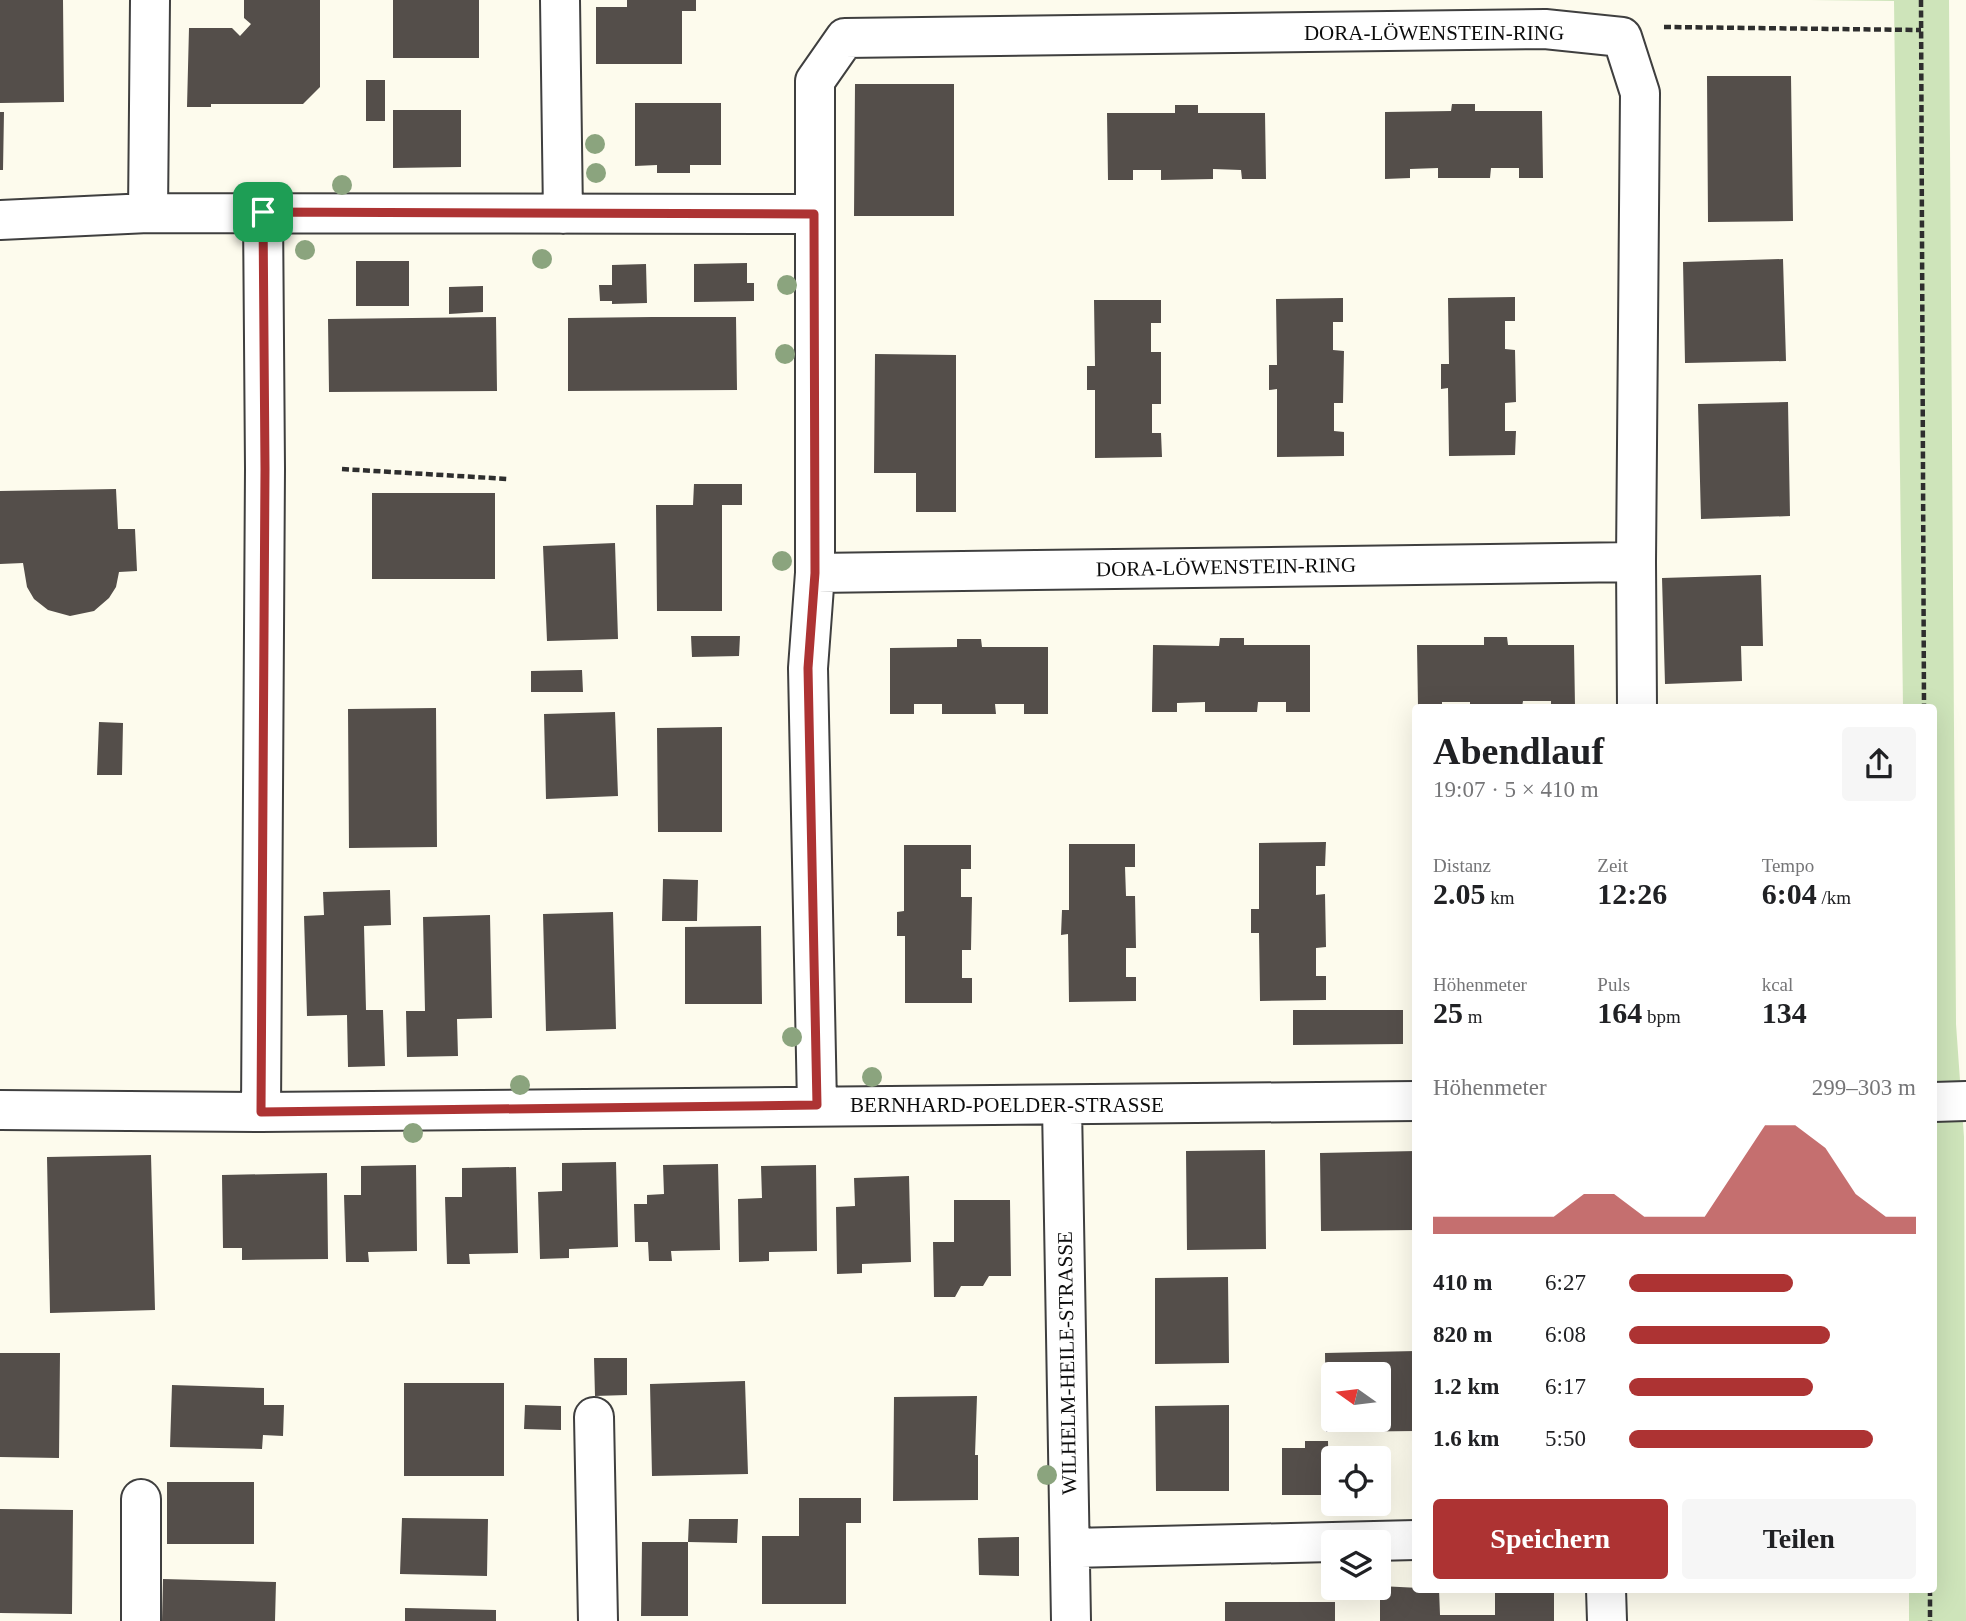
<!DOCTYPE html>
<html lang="de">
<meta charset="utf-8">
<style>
:root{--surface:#fff;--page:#f6f6f6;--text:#202124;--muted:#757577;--accent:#ad3333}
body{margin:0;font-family:Georgia,serif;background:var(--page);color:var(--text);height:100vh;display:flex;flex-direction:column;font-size:26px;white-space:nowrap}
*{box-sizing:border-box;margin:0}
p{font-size:23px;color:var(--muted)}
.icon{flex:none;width:38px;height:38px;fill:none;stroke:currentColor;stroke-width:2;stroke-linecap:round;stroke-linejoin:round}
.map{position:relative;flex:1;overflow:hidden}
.sheet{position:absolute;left:1412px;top:704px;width:525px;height:889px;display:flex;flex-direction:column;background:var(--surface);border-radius:7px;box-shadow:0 7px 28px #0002}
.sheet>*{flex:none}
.needle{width:46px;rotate:284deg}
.controls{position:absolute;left:1321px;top:1362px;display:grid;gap:14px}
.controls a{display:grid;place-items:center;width:70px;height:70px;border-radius:7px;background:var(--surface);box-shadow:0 7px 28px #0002;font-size:35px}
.pin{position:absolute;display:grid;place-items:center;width:60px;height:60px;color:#fff;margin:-30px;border-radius:14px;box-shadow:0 4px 10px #0006}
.round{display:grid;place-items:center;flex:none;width:74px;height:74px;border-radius:7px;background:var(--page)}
.headline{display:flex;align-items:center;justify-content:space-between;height:119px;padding:0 21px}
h1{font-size:38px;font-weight:600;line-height:52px}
.metrics{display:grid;grid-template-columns:repeat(3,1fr);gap:10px;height:119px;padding:7px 21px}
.metrics div{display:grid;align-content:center}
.metrics b{font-size:30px;font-weight:600}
.metrics small{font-size:19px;font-weight:400}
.metrics p{font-size:19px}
.chart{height:196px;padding:14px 21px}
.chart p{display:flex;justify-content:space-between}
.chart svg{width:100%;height:126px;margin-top:7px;fill:var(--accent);opacity:.7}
.action{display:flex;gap:14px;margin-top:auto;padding:14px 21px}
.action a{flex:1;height:80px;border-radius:7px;background:var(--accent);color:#fff;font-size:28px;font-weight:600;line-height:80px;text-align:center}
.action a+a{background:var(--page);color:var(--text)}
ul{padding:0 21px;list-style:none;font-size:23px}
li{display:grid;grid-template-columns:112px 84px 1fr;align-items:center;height:52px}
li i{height:18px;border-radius:9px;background:var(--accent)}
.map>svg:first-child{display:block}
.green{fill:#cee4ba}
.building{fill:#544e4a;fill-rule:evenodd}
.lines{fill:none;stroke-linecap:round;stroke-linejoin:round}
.minor-casing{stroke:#3f3f3f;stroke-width:42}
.path{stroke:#2e2e2e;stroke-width:4.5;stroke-dasharray:7 3.5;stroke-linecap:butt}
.minor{stroke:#fff;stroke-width:38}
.tree{fill:#8ba47e}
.route-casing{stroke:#fff;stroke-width:14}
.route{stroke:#ad3333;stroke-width:9}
.labels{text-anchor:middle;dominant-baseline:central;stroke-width:7;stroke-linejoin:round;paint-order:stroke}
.street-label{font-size:21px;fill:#0c0c0c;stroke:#fff}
</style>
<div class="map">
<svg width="1966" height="1621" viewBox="0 0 1966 1621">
<rect width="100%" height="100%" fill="#fdfbed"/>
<path class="green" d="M1810,0H1949L1956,1024L1964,1137L1966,1621H1909V1589H1934V707H1903L1894,1Z"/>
<path class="building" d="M0,0H63L64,102L0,103Z
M244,0H320V87L303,104H211V107H187L189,28H232L240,36L251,24L244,18Z
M393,0H479V58H393Z
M627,0H696V11H682V64H596V7H627Z
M1707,76H1791L1793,221L1708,222Z
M366,80H385V121H366Z
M855,84H954V216H854Z
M635,103H721V165H690V173H657V165L635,166Z
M1452,104H1475V111H1542L1543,178H1519V168H1491L1490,178H1438V168L1410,169V178L1385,179V112L1451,111Z
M1175,105H1198V113H1265L1266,179H1242L1241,170L1213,169V179L1161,180V170H1133V180H1108L1107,113H1175Z
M393,110H461V167L393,168Z
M0,112H4L3,170H0Z
M1783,259L1786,361L1685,363L1683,262Z
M356,261H409V306H356Z
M747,263V283H754V301L694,302V264Z
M646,264L647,303L612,304V301H600L599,285H612V265Z
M483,286V312L449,314V287Z
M1515,297V321H1505V349L1515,350L1516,402L1505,403V431H1516L1515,455L1449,456L1448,388L1441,389V364H1449L1448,298Z
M1343,298V322H1333V350L1344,351L1343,403H1334V431L1344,432V456L1277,457V389L1269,390V365H1277L1276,299Z
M1094,300H1161V323H1151V352H1161V404H1152V433H1161L1162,457L1095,458V390H1087V366H1095Z
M496,317L497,391L329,392L328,319Z
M652,317H736L737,390L568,391V318Z
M875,354L956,355V512H916V473H874Z
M1788,402L1790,516L1701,519L1698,404Z
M694,484H742V505H722V611H657L656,505H693Z
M116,489L118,529H135L137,571L119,572L116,587L109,598L94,611L70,616L48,610L34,599L27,587L23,563L0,564V491Z
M372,493H495V579H372Z
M615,543L618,639L547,641L543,546Z
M1761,575L1763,646H1741L1742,681L1665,684L1662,578Z
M691,636H740L739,656L692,657Z
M1484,637H1507L1508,645H1574L1575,707H1551V701H1523L1522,707H1470V702H1442V707H1418L1417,645H1484Z
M1220,638H1244V645H1310V712H1286V702H1258L1257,712H1205V702L1177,703V712H1152L1153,645L1219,646Z
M957,639H981L982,647H1048V714H1024V704H995L996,714H942V704H914V714H890V648L957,647Z
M582,670L583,692H531V671Z
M436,708L437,847L349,848L348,709Z
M615,712L618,796L546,799L544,714Z
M99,722L123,723L122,775H97Z
M722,727V832H658L657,728Z
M1326,842L1325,866H1316V895L1325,894L1326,947L1316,948V976H1326V1000L1260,1001L1259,933H1251V909H1259V843Z
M1069,844H1135V867H1125L1126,896H1135L1136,948H1126V977H1136V1001L1069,1002L1068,934L1061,935L1062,910H1069Z
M904,845H971V869H961V897H972L971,950H962V978H972V1003H905V936H897V912L904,911Z
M663,879L698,880L697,921H662Z
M390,890L391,925L364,926L366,1010H383L385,1066L348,1067L347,1015L307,1016L304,916L324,915L323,892Z
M613,912L616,1029L546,1031L543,914Z
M490,915L492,1018L457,1019L458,1056L407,1057L406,1011H425L423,917Z
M761,926L762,1004H685V927Z
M1293,1010H1403V1044L1293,1045Z
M1265,1150L1266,1249L1187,1250L1186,1151Z
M1416,1151V1230L1321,1231L1320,1153Z
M151,1155L155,1310L50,1313L47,1157Z
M616,1162L618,1247L569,1249V1258L540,1259L538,1192L562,1191V1163Z
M718,1164L720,1250L671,1251L672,1261H649L648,1242H635L634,1204H647V1195L664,1194L663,1165Z
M416,1165L417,1251L368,1252L369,1262H346L344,1195H361V1166Z
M816,1165L817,1251L769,1252V1261L739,1262L738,1199L762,1198L761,1166Z
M516,1167L518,1253L469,1254L470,1264H447L445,1197H462V1168Z
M327,1173L328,1259L242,1260V1248H223L222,1175Z
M909,1176L911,1262L862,1264V1273L837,1274L836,1207L855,1206L854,1178Z
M954,1200H1010L1011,1276H989L983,1286H961L955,1297H934L933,1242H954Z
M1228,1277L1229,1363L1155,1364V1278Z
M1416,1351V1431L1326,1432L1325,1353ZM1334,1374H1379V1419H1334Z
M0,1353H60L59,1458L0,1457Z
M594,1358H627V1395L595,1396Z
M745,1381L748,1474L652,1476L650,1384Z
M404,1383H504V1476H404Z
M172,1385L264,1388V1405H284L283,1436L263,1435L262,1449L170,1447Z
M977,1396L975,1455H978V1500L893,1501L894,1397Z
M525,1405L561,1406V1430L524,1429Z
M1229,1405V1491H1156L1155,1406Z
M1305,1441H1328L1329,1495H1282V1448H1305Z
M167,1482H254V1544H167Z
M799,1498H861V1523H846V1604H762V1536H799Z
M0,1509L73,1510L72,1614L0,1613Z
M402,1518L488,1519L487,1576L400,1574Z
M689,1519H738L737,1543L688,1542V1616H641L642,1542H688Z
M1019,1537V1576L979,1575L978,1538Z
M163,1579L276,1582L275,1621H162Z
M1380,1586L1439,1589L1440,1615H1495V1589H1554V1621H1380Z
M1225,1602H1335V1621H1225Z
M405,1608L496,1610V1621H405Z"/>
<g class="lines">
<defs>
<path id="minor" d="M560,0L563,214
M148,213L150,0
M0,220L148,213L814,214
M1636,562L1637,707
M815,573L1636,562L1640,93L1622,37L1545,29L845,38L815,81V573L808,668L817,1105
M1934,1102L1966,1101
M1062,1106L1071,1621
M0,1110L261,1112L1416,1101
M261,1112L265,469L263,212
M594,1417L598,1621
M1071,1548L1416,1540
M1606,1589L1607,1621
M141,1621V1499"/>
</defs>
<use href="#minor" class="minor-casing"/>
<path class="path" d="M1921,0L1924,707
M1664,27L1921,30
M342,469L508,479
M1930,1589V1621"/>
<use href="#minor" class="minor"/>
</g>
<g class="tree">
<circle cx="595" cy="144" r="10"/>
<circle cx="596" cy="173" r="10"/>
<circle cx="342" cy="185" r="10"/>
<circle cx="305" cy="250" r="10"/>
<circle cx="542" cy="259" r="10"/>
<circle cx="787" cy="285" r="10"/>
<circle cx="785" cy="354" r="10"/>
<circle cx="782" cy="561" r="10"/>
<circle cx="792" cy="1037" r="10"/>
<circle cx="872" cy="1077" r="10"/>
<circle cx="520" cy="1085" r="10"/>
<circle cx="413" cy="1133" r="10"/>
<circle cx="1047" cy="1475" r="10"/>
</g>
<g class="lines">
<defs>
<path id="route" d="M263,212L814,214L815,573L808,668L817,1105L261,1112L265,469Z"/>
</defs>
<use href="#route" class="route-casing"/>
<use href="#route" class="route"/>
</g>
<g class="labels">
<g class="street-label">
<text x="1434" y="33">DORA-LÖWENSTEIN-RING</text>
<text transform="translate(1226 567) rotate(-1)">DORA-LÖWENSTEIN-RING</text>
<text x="1007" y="1105">BERNHARD-POELDER-STRASSE</text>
<text transform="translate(1067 1363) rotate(-91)">WILHELM-HEILE-STRASSE</text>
</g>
</g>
</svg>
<div class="controls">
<a><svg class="needle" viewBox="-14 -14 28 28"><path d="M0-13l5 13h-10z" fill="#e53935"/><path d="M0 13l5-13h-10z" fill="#757577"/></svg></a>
<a><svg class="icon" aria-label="locate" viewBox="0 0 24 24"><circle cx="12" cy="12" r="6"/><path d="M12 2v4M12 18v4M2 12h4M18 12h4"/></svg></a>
<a><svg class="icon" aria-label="layers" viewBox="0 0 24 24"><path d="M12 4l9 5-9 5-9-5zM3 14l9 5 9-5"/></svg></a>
</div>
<div class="pin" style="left:263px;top:212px;background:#1e9e55"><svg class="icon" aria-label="arrive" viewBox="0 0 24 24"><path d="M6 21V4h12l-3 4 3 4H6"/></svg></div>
<section class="sheet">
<div class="headline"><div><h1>Abendlauf</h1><p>19:07 · 5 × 410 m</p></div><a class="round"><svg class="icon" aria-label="share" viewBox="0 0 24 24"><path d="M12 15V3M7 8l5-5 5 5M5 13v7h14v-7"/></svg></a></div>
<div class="metrics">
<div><p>Distanz</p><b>2.05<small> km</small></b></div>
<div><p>Zeit</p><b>12:26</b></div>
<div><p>Tempo</p><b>6:04<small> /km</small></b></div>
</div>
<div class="metrics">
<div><p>Höhenmeter</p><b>25<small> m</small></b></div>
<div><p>Puls</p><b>164<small> bpm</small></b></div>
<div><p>kcal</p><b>134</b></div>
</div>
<div class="chart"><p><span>Höhenmeter</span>299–303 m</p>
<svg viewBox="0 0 160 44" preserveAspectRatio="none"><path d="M0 44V38L10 38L20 38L30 38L40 38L50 30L60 30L70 38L80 38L90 38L100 22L110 6L120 6L130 14L140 30L150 38L160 38V44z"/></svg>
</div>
<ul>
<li><b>410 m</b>6:27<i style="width:57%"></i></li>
<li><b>820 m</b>6:08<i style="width:70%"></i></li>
<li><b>1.2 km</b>6:17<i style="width:64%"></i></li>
<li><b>1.6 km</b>5:50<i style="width:85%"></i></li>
</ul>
<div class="action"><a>Speichern</a><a>Teilen</a></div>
</section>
</div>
